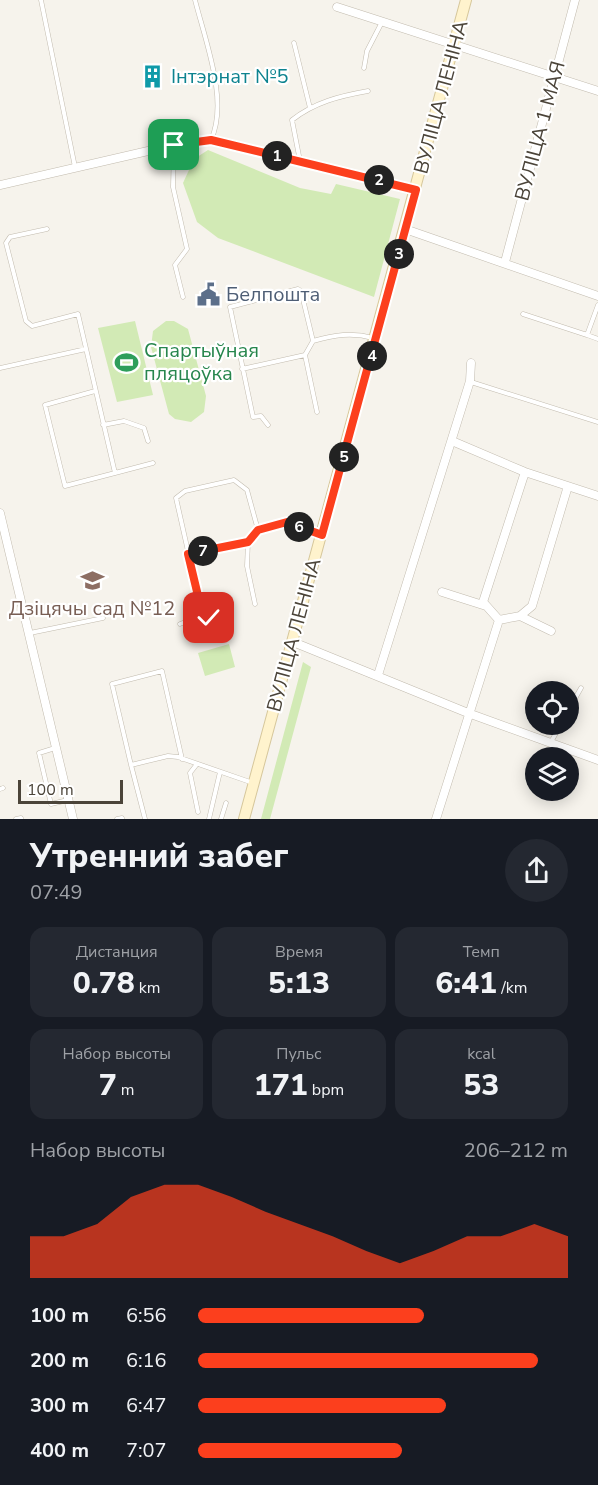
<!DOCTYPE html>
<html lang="ru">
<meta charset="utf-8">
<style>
:root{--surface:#171b24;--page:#242831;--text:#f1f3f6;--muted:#9ea1a6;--accent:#fc3f1d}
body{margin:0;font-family:"Nunito Sans",sans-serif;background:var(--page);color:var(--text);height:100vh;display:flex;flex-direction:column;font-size:22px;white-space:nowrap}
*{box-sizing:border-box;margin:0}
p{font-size:20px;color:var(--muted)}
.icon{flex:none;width:33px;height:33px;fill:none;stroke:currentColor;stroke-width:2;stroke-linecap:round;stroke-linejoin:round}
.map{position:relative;height:819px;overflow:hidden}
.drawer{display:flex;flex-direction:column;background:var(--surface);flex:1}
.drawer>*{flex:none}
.controls{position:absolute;left:525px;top:681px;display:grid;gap:12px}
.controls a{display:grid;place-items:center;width:54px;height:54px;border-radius:50%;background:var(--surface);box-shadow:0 3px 15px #0003;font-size:30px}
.scale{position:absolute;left:18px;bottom:15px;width:105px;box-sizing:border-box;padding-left:6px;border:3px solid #4b4439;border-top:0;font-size:16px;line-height:21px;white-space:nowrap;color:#4b4439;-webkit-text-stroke:4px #fff;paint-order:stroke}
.pin{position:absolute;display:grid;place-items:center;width:51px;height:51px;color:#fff;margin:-26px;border-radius:12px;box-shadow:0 3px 9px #0006}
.km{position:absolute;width:30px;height:30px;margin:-15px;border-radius:50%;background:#222;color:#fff;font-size:16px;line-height:30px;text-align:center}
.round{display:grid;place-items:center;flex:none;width:63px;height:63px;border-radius:32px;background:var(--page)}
.summary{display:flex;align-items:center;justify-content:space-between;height:102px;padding:0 30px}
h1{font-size:33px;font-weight:800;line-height:45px}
.stats{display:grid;grid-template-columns:repeat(3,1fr);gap:9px;height:102px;padding:6px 30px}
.stats div{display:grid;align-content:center;border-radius:15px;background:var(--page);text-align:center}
.stats b{font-size:30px;font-weight:800}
.stats small{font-size:16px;font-weight:400}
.stats p{font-size:16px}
.chart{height:168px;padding:12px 30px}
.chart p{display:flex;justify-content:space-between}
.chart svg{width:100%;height:108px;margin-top:6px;fill:var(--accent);opacity:.7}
ul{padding:0 30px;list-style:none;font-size:20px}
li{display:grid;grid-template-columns:96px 72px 1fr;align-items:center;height:45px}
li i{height:15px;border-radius:8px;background:var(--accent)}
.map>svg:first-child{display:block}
.green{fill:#d2eab5}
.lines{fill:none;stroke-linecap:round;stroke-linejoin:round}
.lane-casing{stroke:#c2bbae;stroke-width:5}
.street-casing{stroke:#c2bbae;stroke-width:9}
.secondary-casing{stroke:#d6c79b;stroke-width:12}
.lane{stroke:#fff;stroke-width:4}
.street{stroke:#fff;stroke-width:8}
.secondary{stroke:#fff3cd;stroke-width:10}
.route-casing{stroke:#fff;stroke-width:12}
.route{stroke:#fc3f1d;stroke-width:8}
.labels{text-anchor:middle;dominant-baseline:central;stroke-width:4.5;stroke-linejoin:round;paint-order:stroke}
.culture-label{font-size:20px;fill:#0d838f;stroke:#fff;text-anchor:start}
.street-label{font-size:20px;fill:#4b4439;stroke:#fff}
.service-label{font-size:20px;fill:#4e5e75;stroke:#fff;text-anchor:start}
.leisure-label{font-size:20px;fill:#27864d;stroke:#fff;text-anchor:start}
.education-label{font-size:20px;fill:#785e54;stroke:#fff}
</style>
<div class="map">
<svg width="598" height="819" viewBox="0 0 598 819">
<rect width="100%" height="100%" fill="#f6f3ec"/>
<path class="green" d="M208,150L300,188L331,194L336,184L400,199L374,297L218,238L197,222L183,183L194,159Z
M135,321L153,395L117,402L98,328Z
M166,321H174L188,329L206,396L204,412L191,422L175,419L169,414L151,347L153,331Z
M229,644L235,667L205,676L198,653Z
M303,662L311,667L270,819H261Z"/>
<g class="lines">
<defs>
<path id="lane" d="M41,0L75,167
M195,0C205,40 229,101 211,140
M294,43L310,108
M364,68L367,51L382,22
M174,146L173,187L187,249L175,265L183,297
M300,161L292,120C315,102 340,96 368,91
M47,229L10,237L6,243L26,321L32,326L78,314L115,473L65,486L45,405L95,391
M598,305L587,335L598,339
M523,314L587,335
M305,355L317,412
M0,368L86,349
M242,369L305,355L313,341C334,335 352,332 373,338
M471,382L598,422
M103,425L124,421L144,428L148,441
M268,425L261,416L253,417L230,307L298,289L301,291L313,341
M115,473L153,463
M248,542L247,566L255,604
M188,554L248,542L258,530L287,522L318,534
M209,618L199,600L176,498L185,491L234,480L247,490L258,530
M180,624L206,614
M30,633L103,618
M568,711L581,688
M551,742L561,724
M55,748L39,753L51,804L68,800
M182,759L162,671L112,684L131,765L168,756L178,757L253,783
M197,764L190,773L198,812
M131,765L145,819
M0,789L3,788
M16,819L21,818
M117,819L122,818
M209,819L220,772
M221,819L226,803"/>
<path id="street" d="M337,7L598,91
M0,185L174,145L211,140L416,190
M405,229L598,296
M505,262L575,0
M452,441L525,472L598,496
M0,513L73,819
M442,592L486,606
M520,616L551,631
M499,620L483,602L525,472
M293,642L468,713L598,760
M378,675L470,381L471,363
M436,819L499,620L520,616L532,606L568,486"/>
<path id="secondary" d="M244,819L466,0"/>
</defs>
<use href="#lane" class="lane-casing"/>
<use href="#street" class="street-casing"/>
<use href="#secondary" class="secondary-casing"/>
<use href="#lane" class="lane"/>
<use href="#street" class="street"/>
<use href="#secondary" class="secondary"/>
</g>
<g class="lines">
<defs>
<path id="route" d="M174,145L211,140L416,190L322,535L287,522L258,530L248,542L188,554L199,600L209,618"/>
</defs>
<use href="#route" class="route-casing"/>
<use href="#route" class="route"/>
</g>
<defs>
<symbol id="building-bare" viewBox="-9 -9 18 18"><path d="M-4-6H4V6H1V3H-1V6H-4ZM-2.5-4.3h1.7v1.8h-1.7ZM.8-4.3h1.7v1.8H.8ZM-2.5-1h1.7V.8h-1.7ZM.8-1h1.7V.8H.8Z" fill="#0f9aa8" stroke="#fff" stroke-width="2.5" paint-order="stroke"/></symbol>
<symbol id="civic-bare" viewBox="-9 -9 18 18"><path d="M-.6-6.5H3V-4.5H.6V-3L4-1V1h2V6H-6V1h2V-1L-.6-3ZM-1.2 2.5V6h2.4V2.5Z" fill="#5c6f8a" stroke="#fff" stroke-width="2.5" paint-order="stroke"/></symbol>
<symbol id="stadium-bare" viewBox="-9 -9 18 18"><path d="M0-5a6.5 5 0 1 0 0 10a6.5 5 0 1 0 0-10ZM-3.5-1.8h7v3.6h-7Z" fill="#2e9e5b" stroke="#fff" stroke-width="2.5" paint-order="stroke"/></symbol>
<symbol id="school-bare" viewBox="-9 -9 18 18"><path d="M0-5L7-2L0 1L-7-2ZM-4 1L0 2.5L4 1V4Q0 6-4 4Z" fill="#8d6e63" stroke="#fff" stroke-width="2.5" paint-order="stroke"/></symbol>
</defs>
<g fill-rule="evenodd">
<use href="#building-bare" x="136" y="60" width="33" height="33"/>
<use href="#civic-bare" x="192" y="278" width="33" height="33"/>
<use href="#stadium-bare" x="110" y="346" width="33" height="33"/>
<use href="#school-bare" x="76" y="564" width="33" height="33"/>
</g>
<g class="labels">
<g class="culture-label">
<text x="171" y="76">Інтэрнат №5</text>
</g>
<g class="street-label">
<text transform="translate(441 97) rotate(-75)">ВУЛІЦА ЛЕНІНА</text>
<text transform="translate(540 131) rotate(-75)">ВУЛІЦА 1 МАЯ</text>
<text transform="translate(294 635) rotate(-75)">ВУЛІЦА ЛЕНІНА</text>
</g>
<g class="service-label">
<text x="226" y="294">Белпошта</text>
</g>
<g class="leisure-label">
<text x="144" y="350">Спартыўная<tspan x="144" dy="23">пляцоўка</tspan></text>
</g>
<g class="education-label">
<text x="92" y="608">Дзіцячы сад №12</text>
</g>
</g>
</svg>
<div class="controls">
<a><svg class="icon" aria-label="locate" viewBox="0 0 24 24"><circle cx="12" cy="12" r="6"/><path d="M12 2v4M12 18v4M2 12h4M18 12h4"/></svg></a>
<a><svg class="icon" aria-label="layers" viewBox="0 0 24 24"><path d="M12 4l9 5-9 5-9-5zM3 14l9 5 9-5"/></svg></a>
</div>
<div class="scale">100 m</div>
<div class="pin" style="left:174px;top:145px;background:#1e9e55"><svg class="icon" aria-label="arrive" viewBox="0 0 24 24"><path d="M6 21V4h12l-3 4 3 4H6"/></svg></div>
<div class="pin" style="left:209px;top:618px;background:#d93025"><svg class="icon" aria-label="check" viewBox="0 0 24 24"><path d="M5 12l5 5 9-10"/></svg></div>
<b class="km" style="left:277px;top:156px">1</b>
<b class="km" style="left:379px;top:180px">2</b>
<b class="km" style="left:399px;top:254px">3</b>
<b class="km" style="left:372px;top:356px">4</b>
<b class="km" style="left:344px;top:457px">5</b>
<b class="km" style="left:299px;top:527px">6</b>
<b class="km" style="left:203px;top:551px">7</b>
</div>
<section class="drawer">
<div class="summary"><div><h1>Утренний забег</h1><p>07:49</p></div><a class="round"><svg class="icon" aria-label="share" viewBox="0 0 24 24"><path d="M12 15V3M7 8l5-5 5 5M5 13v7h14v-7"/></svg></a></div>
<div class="stats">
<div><p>Дистанция</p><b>0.78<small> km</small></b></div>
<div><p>Время</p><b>5:13</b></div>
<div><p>Темп</p><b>6:41<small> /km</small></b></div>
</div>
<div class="stats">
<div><p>Набор высоты</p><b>7<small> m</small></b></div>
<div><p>Пульс</p><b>171<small> bpm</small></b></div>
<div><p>kcal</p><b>53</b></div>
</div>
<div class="chart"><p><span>Набор высоты</span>206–212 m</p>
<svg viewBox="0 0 160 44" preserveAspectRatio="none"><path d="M0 44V27L10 27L20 22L30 11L40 6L50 6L60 11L70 17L80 22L90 27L100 33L110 38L120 33L130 27L140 27L150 22L160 27V44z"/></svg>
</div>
<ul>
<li><b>100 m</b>6:56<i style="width:61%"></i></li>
<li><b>200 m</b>6:16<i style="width:92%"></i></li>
<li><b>300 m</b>6:47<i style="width:67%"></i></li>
<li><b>400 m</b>7:07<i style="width:55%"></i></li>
</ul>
</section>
